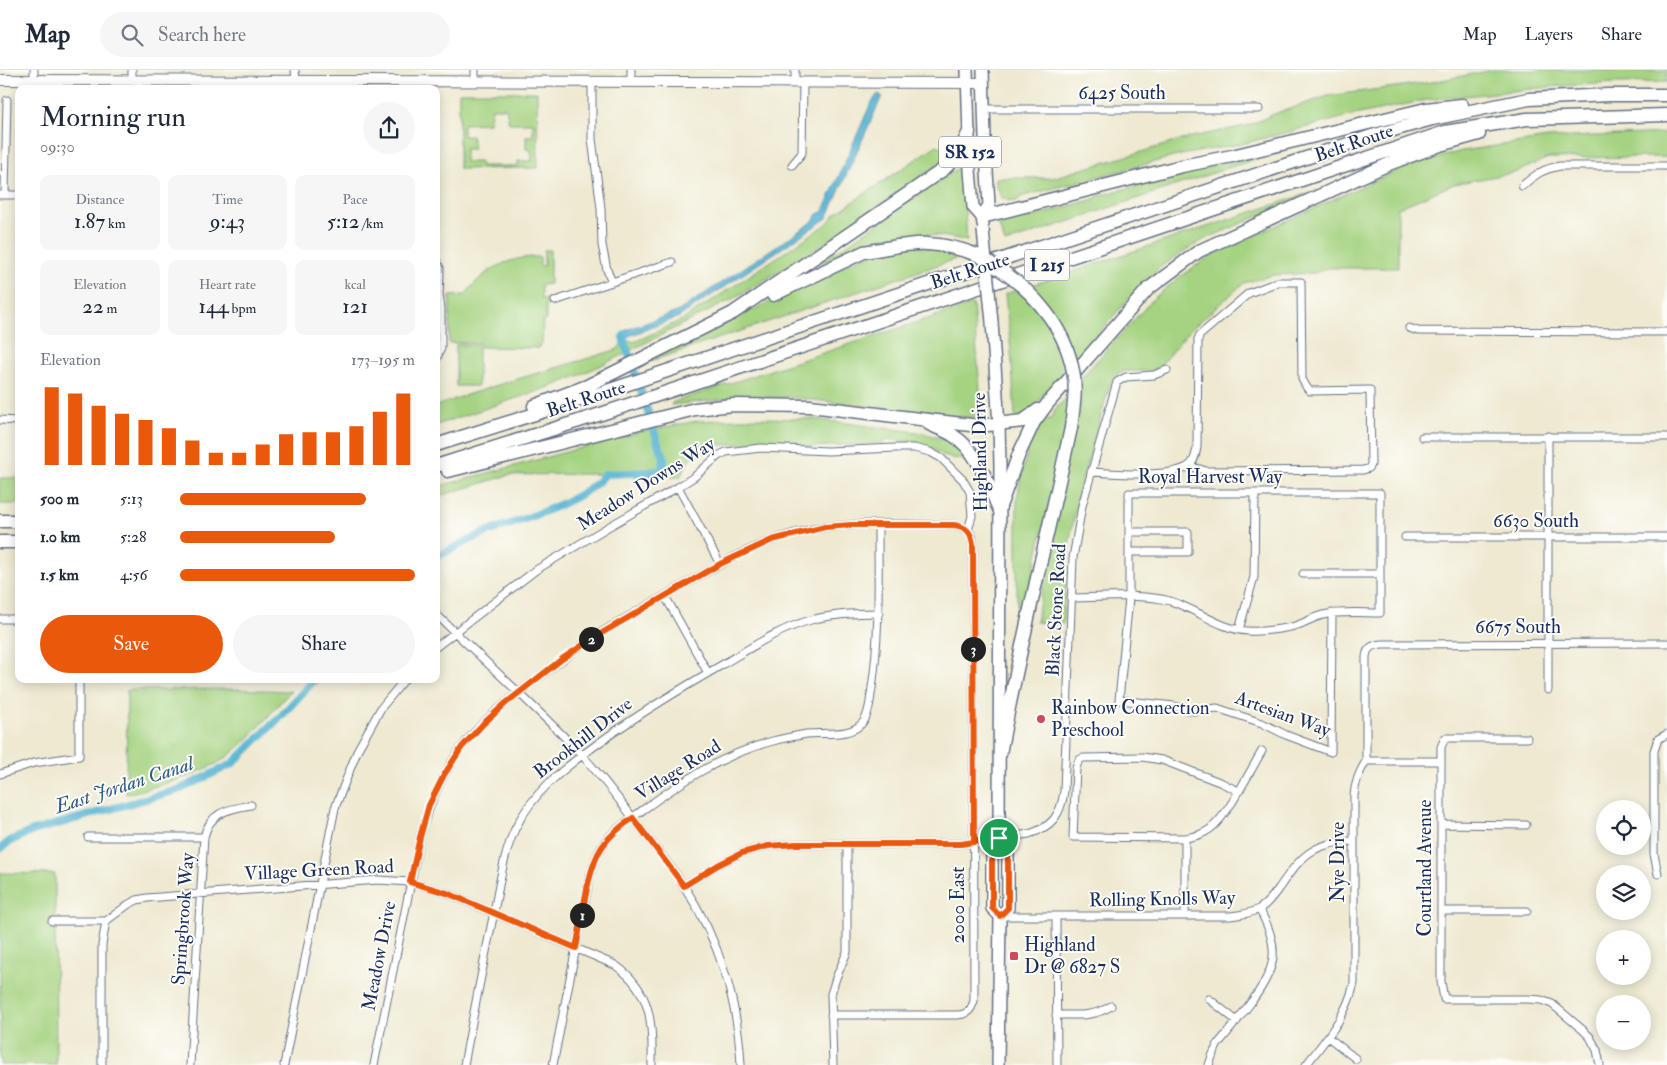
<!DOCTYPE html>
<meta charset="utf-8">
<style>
:root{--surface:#fff;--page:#f6f6f7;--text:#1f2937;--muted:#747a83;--line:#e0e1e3;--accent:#ea580c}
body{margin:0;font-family:"IM FELL Double Pica",serif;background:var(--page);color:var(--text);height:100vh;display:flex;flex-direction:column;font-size:19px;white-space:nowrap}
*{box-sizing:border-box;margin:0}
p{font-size:16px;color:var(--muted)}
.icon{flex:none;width:28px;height:28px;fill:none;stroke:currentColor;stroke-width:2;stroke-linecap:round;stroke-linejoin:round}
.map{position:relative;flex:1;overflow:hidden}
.side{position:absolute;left:15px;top:15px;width:425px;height:598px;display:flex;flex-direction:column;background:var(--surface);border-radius:10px;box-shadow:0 2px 12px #0003}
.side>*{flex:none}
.tools{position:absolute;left:1596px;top:730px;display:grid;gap:10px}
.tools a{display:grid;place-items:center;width:55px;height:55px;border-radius:50%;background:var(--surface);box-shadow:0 2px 12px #0003;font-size:25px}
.pin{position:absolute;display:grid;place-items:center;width:42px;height:42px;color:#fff;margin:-21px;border:2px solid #fff;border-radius:50%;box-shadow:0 1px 5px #0007}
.km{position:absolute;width:25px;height:25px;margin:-12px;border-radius:50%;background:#222;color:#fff;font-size:14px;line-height:25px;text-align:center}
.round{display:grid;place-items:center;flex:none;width:52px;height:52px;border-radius:26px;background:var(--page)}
.summary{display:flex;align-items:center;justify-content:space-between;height:85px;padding:0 25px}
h1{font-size:28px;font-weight:600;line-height:38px}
.figures{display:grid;grid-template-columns:repeat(3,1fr);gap:8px;height:85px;padding:5px 25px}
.figures div{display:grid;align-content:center;border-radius:10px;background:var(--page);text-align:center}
.figures b{font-size:21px;font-weight:600}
.figures small{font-size:14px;font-weight:400}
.figures p{font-size:14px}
.chart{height:140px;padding:10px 25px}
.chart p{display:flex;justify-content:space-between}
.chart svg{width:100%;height:90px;margin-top:5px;stroke:var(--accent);stroke-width:6}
.action{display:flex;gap:10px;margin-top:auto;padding:10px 25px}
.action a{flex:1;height:58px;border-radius:30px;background:var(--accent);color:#fff;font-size:20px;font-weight:600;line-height:58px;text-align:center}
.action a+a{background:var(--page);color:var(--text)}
ul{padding:0 25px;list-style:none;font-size:16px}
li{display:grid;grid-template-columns:80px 60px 1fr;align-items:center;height:38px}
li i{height:12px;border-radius:6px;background:var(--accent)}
header{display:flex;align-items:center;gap:30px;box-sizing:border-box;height:70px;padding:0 25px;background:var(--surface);border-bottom:1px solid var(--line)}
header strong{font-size:24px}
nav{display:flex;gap:28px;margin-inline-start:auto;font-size:18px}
.search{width:350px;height:45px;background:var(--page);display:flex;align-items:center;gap:12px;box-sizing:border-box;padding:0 18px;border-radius:28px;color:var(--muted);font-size:19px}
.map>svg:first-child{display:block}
.green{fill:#a5d381;stroke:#608170;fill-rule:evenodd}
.water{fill:#52b2d1;stroke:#367098}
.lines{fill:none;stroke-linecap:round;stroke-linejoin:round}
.canal{stroke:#52b2d1;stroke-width:8}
.street-casing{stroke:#657086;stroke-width:9}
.secondary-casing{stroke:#657086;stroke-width:12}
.primary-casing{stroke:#657086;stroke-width:14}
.highway-casing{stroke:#657086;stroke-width:15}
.street{stroke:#fff;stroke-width:7}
.secondary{stroke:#fff;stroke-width:10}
.primary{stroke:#fff;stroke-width:11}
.highway{stroke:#fff;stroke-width:12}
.primary-bridge-casing{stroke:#657086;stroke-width:14;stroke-linecap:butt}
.highway-bridge-casing{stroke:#657086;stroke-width:15;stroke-linecap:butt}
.primary-bridge{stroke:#fff;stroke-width:11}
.highway-bridge{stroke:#fff;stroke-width:12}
.route-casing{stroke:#fff;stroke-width:10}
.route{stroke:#ea580c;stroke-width:6}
.poi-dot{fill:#d1495b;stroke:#fdfcf7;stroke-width:2}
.labels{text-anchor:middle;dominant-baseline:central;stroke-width:4;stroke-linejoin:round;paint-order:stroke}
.shield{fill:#fdfcf7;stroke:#5f6c8c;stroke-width:1}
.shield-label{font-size:18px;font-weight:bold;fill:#1b2f5e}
.street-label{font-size:19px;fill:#1b2f5e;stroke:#fdfcf7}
.poi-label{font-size:19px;fill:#1b2f5e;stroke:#fdfcf7;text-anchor:start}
.water-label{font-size:20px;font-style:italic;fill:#2e5d86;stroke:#fdfcf7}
</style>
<header>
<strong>Map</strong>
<div class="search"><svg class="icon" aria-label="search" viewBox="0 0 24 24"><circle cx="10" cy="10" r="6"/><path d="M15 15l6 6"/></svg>Search here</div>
<nav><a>Map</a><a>Layers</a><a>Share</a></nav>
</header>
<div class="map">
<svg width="1667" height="995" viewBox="0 0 1667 995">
<rect width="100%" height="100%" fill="#fdfcf7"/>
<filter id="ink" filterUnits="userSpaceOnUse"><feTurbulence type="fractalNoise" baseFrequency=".02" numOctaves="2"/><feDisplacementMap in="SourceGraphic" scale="10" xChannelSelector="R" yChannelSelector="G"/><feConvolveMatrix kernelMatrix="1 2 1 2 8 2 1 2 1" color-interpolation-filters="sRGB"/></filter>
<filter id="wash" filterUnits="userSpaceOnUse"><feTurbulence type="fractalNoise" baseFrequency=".0096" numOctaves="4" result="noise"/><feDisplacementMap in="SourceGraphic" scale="20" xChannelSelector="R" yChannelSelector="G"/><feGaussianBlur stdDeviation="1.12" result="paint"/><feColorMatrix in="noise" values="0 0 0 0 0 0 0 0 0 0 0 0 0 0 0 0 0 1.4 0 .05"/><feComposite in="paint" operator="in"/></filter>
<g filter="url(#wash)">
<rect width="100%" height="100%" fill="#eee9d0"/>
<path class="green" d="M1493,0H1667V12L1616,13L1560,16L1427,30L1349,46L1246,73L1181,85L1020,127L1018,131C1011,132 1005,130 1000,126L1001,124L996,116V108H1052L1192,67L1250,55L1274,44L1328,26L1432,12Z
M459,22H537L538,98L459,99ZM492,38H506L509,53H533V66H526V79L531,80L532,91H518V96H481L480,92H465V79H473L472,66H463V54L489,53Z
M1667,63V87L1548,88L1517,102L1454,114L1398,138V198H1328L1314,203L1273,205L1244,213L1188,262L1158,298L1150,301H1122L1112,308L1079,421L1068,479L1063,554L1036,552L1054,458L1080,309L1154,228L1181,206L1212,185L1351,121L1408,96L1462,81L1548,68Z
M1311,70L1005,173L999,156L1001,149L1013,146L1025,149L1094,129L1098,126Z
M937,75L952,85L812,182L729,231L631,280L627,269L634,272L684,249L827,154L835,144Z
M962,95L967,171C936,163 902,162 871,172C853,178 837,189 818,194Z
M1318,120L1203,170L1163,195L1132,225L1033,338L1020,347L1015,346L1011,281L1005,224Z
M911,174L965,186L642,294L855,190Z
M544,180H550V214L541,215V229H546V250L543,251L542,273L538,278L480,277V273H449L450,226L465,225C483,200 509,186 540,187V196H544Z
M973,234L982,345L979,349L788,327L735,328L671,335L673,332Z
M623,271L627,283L580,305L547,318L436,355V336C496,313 557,299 618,279Z
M456,275H478V316H456Z
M1071,324L1070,339L1026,534L1019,560H1017V430L1020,412L1027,384L1025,383L1043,348L1049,350L1058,336Z
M758,348L814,349L924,363L946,370L964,383L970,391L947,387L931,378L913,372L885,369V373L810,377L767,372L720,375L690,388L680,407L622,406L594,404L509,405L436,427V417L644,361L697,351Z
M0,408H19V434H0Z
M233,619L291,621C270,643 251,669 227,687C205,703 153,718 126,724L127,620Z
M0,803L55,804L56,995H0Z"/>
<path class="water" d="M878,24L882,26L827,148L679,247L629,266L626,268L627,272L621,273L620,266L626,260L677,242L811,153L818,144L823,142L871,33Z"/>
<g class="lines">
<path class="canal" d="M436,487C452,479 468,470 485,463C519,450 584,432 605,404L650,402L661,400C665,392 666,386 660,379L626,276L623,267L626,264
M0,779L10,771L33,761L181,719L232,694L282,645L315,609"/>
</g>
</g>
<g filter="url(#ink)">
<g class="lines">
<defs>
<path id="street" d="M295,0L296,11
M795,0V12
M34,10V0
M132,11V0
M475,12V0
M592,12V69L601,138L602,175L607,200L612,212
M631,12V0
M984,39H1259
M792,95L802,83L803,12
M1522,116C1536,104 1543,99 1560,96H1667
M0,125H19
M5,125L7,30
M436,190L440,198V204L439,225L441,238V278L436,290
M555,231L672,192
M1409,258L1418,261L1667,262
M0,350L19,351
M1422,367H1667
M1091,402C1112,403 1174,409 1190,395C1195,391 1196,383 1197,377L1198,269L1200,265L1249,223L1278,212H1301L1302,309L1307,318L1310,321L1370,320L1371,395L1369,398L1363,400L1206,401L1190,396
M678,417L720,494
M1129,462H1188V482H1129
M1405,467H1667
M1303,504H1380
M665,526L708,603
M1071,528C1102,528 1140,523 1170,531C1197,539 1219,559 1248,561C1261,562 1285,559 1298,555C1306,552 1314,547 1323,545C1341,541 1361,543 1380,543V423H1129V528L1119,630L1174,636L1193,641L1217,638L1262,653L1286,665L1331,682L1332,543
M436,544C484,591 535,636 581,684C604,709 625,737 645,764C658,781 672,798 684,816C719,869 738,932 741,995
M0,549H19
M1239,560L1254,507L1255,423
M436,577L536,500L608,457L678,417L694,407L718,386L726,382L761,378L828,381L895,378H914L930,382L941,388L963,410L970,422L972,446L968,460
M1548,620V366
M1527,668H1445L1441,677V912L1444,929H1528L1541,930L1552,934L1583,960L1590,967L1597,980L1600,995
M1366,691H1441
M0,704L34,693L79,686V609
M1238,721L1222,713L1162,690L1142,687L1083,688L1079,690L1076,698L1073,767L1185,768C1195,766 1202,765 1210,759C1228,746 1250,701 1262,681
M1441,754L1526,755
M88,767H204
M1185,768V846
M1658,804L1654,784V681L1658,669L1667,664
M684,816L718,795L742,783L768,776L796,774H961L1029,764C1052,757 1061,745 1064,721L1073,488L1082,436L1117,312L1126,307L1154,305L1167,300
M1441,841H1527
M1000,846H1230C1239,845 1248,844 1257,840C1266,836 1273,826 1279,818C1301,786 1313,772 1354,771
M1056,846L1057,995
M52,851H106L129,834L137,830L147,828L378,810L410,812L447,823L615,895C652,920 653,955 652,995
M1209,929L1237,951
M831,945H958C968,944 971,940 974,931L973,474L972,466L968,460
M1056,945C1076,945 1094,947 1111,936
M1328,967L1356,989
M102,995V875L106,851
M190,995L204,767C210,742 228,739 251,735
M284,995L335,738L358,679L381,638L405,609
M374,995L420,767C429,734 441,706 461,678C480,653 505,633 530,614C551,598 572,582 594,567C617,553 640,540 663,527C707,502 750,474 799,462C849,450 903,455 954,455L968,460
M464,995C473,946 483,896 493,847C499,817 503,786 515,759C532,723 564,698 596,675C635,646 677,621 720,596C749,579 778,559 811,550C833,544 856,543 879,543
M553,995L590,806C593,796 596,786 601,778C610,763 626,752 640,742C681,712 723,684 773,671C784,668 796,666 807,664C824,662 852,668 864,651C870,642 870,629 872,618C880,564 878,509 878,455
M833,995L831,924L836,908L847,882V774
M1209,995L1213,984L1218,974C1229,961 1239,948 1249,935C1276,900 1282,879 1259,839
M1306,995C1326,969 1347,946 1354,913V726C1355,712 1359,703 1366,691V587C1367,577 1373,575 1382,574L1667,573"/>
<path id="secondary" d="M0,10L983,13"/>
<path id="primary" d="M967,0L970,100L973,137L982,147
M983,154L982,147L989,135L985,67L983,0
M992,252L999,355L1000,396L999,768L992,780V838L1000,846
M998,995L1000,846L1008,838V778L999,768"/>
<path id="highway" d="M982,147L1182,96L1232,86L1426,39L1462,35
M773,225L864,182L898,176
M534,336L587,316L733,243L944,99L957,86L969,62
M929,354C937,358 947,361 954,366C978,381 988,415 999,439
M436,375L589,327L1372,66L1432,49L1529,29L1608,25H1667
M436,396L601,344L1445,62L1527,49L1667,45
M448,401L695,339L733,335L810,336L979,356L1023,351L1038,340
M999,439L1019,384L1034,352L1048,333L1148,219L1199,181L1391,93L1440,75L1479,64
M0,451H19
M0,472H19
M1000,684C1020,575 1047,467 1071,358"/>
</defs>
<use href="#street" class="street-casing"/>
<use href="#secondary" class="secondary-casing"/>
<use href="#primary" class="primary-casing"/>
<use href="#highway" class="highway-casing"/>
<use href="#street" class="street"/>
<use href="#secondary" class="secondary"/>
<use href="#primary" class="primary"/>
<use href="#highway" class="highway"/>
<defs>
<path id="primary-bridge" d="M983,160L992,252"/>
<path id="highway-bridge" d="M898,176C908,175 919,173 928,174C944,175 962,179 977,185C982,187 988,191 993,195C1031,218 1065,256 1073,301C1077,320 1073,340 1071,358"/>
</defs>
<use href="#primary-bridge" class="primary-bridge-casing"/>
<use href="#highway-bridge" class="highway-bridge-casing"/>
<use href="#primary-bridge" class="primary-bridge"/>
<use href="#highway-bridge" class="highway-bridge"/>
</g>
</g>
<g class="lines" filter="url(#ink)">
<defs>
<path id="route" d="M999,768L961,774H796L768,776L742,783L718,795L684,816L633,748C621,756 610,765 602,777C587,799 582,850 576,878L447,823L410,812L420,767L429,735L444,705L462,677L483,654L506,633L562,589L595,567L720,494L772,470L825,457L852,455H954C966,457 971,461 973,474L974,771L999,768L992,780V838L1000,846L1008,838V778L999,768"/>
</defs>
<use href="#route" class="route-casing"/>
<use href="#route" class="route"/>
</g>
<g class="poi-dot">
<circle cx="1041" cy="649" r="5"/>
<rect x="1009" y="881" width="10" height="10" rx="2.5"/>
</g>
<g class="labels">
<g class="shield">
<rect x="939" y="66.5" width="62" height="31" rx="4"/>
<rect x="1024.5" y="179.5" width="45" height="31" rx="4"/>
</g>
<g class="shield-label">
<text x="970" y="82">SR 152</text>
<text x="1047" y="195">I 215</text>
</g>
<g class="street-label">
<text x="1122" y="23">6425 South</text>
<text transform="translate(1354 73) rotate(-19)">Belt Route</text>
<text transform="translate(970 201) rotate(-18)">Belt Route</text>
<text transform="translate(586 329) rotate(-18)">Belt Route</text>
<text transform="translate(980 382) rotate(-91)">Highland Drive</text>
<text x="1210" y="407">Royal Harvest Way</text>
<text transform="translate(646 414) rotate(-32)">Meadow Downs Way</text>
<text x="1536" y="451">6630 South</text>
<text transform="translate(1056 540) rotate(-87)">Black Stone Road</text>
<text x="1518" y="557">6675 South</text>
<text transform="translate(1283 644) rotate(20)">Artesian Way</text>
<text transform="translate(583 668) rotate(-38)">Brookhill Drive</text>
<text transform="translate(678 700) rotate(-32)">Village Road</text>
<text transform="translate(1338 792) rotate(-90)">Nye Drive</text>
<text transform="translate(1425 798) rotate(-90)">Courtland Avenue</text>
<text transform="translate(319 800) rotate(-3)">Village Green Road</text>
<text transform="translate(1162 829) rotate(-1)">Rolling Knolls Way</text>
<text transform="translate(958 835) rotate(-90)">2000 East</text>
<text transform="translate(183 849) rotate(-86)">Springbrook Way</text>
<text transform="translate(379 886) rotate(-79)">Meadow Drive</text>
</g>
<g class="poi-label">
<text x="1051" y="638">Rainbow Connection<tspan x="1051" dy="22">Preschool</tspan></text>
<text x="1024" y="875">Highland<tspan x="1024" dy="22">Dr @ 6827 S</tspan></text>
</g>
<g class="water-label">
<text transform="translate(124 715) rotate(-18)">East Jordan Canal</text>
</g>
</g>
</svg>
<div class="tools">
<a><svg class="icon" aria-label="locate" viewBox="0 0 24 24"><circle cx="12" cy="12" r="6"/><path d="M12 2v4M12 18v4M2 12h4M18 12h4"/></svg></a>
<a><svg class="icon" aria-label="layers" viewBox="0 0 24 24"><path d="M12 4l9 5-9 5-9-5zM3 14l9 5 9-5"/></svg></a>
<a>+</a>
<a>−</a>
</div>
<div class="pin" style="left:999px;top:768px;background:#1e9e55"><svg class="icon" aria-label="arrive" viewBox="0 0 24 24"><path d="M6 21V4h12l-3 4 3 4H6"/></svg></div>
<b class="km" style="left:582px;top:845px">1</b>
<b class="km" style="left:591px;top:569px">2</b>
<b class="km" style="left:973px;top:579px">3</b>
<section class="side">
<div class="summary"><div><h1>Morning run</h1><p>09:30</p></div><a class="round"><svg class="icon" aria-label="share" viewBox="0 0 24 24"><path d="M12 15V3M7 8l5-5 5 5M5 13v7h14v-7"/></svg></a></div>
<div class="figures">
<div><p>Distance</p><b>1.87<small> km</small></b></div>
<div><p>Time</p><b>9:43</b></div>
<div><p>Pace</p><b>5:12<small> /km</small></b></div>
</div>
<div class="figures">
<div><p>Elevation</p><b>22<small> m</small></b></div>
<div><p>Heart rate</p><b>144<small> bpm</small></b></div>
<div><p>kcal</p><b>121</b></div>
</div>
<div class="chart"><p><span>Elevation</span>173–195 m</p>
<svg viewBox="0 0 160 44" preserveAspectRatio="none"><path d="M5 44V6M15 44V9M25 44V15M35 44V19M45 44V22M55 44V26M65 44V32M75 44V38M85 44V38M95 44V34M105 44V29M115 44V28M125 44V28M135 44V25M145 44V18M155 44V9"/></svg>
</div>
<ul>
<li><b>500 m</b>5:13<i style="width:79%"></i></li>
<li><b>1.0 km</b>5:28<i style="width:66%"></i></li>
<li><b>1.5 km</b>4:56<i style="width:100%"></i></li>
</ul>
<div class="action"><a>Save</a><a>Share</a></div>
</section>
</div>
